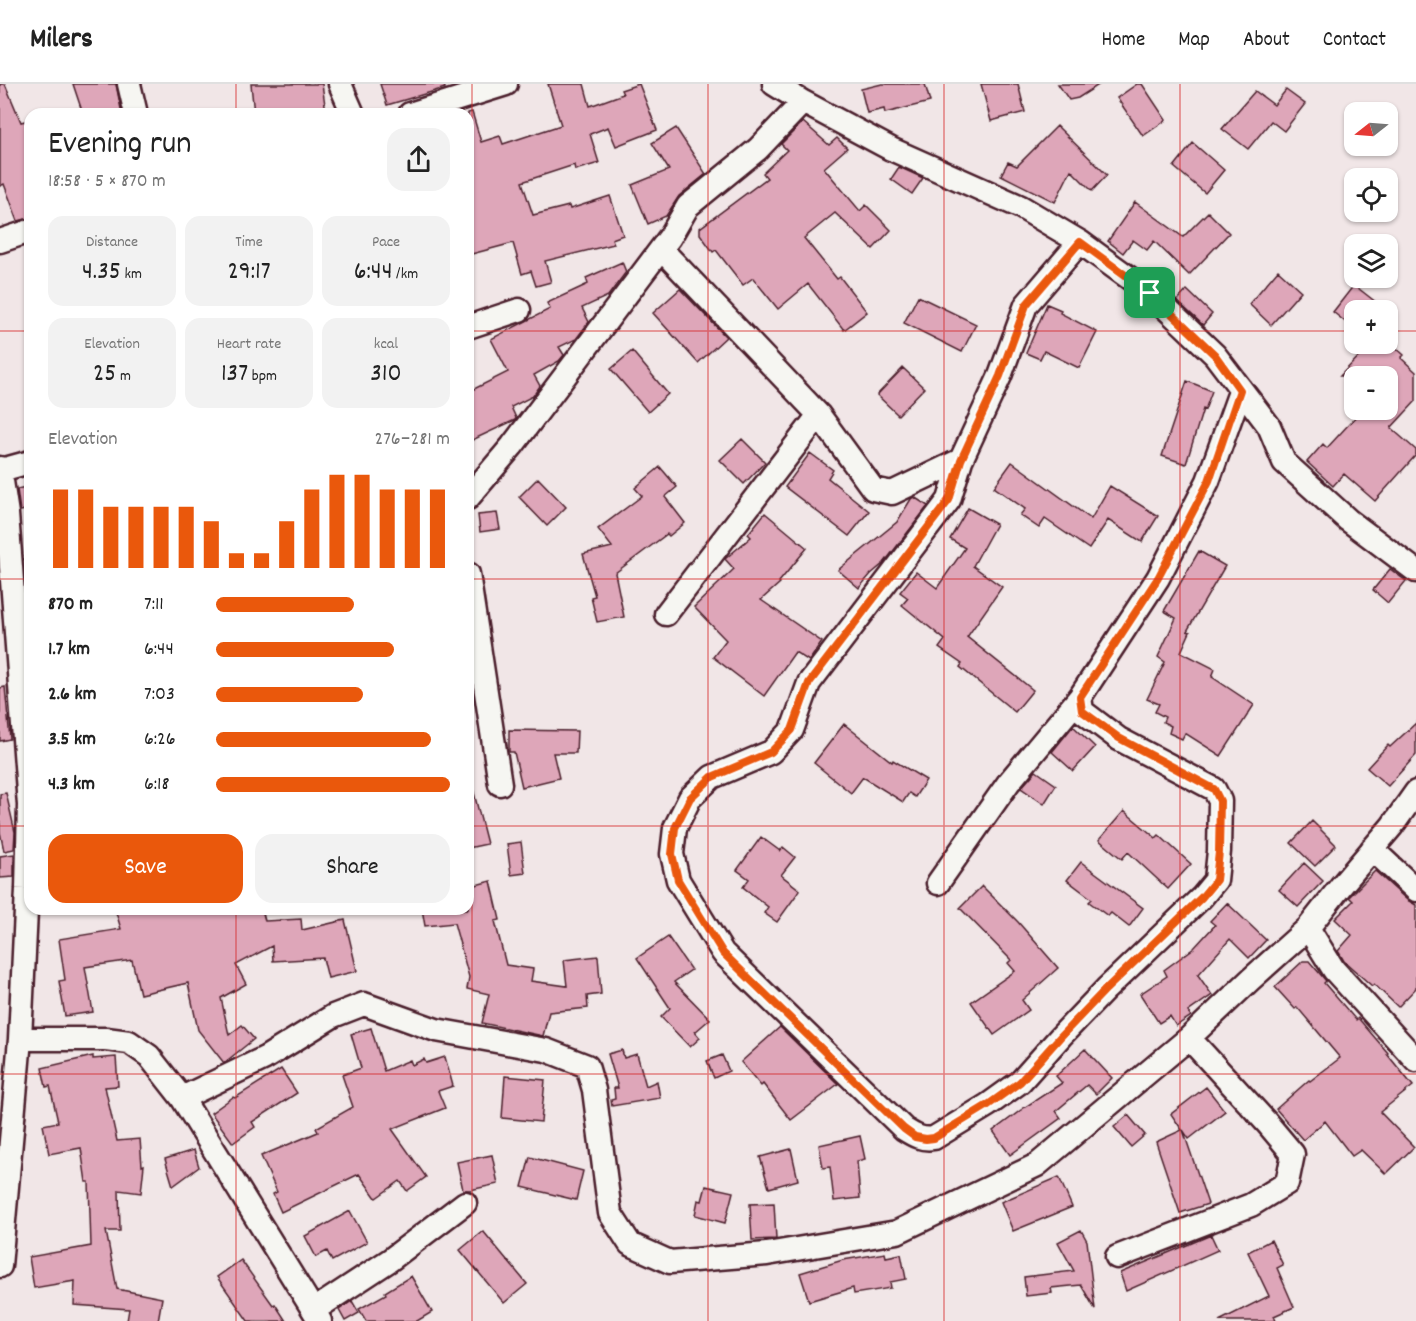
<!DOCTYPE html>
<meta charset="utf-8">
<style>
:root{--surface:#fff;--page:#f2f2f2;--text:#222;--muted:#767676;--line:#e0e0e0;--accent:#ea580c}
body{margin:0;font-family:Dekko,sans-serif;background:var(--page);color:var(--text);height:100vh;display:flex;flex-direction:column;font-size:22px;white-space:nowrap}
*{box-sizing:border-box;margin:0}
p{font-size:20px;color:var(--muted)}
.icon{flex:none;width:33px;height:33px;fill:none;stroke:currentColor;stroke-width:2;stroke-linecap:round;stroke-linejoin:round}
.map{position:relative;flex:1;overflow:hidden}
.drawer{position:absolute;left:24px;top:24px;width:450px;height:807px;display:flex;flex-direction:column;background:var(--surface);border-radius:18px;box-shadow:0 2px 4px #0004}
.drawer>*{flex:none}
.needle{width:39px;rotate:253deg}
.controls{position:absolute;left:1344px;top:18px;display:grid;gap:12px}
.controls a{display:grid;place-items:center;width:54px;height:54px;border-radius:12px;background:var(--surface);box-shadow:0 2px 4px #0004;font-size:30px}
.pin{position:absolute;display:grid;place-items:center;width:51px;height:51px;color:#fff;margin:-26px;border-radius:12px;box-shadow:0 3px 9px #0006}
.round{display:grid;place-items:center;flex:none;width:63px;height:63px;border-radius:18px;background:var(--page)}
.headline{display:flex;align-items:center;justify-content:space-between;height:102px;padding:0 24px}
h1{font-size:33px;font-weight:600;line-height:45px}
.stats{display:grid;grid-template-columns:repeat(3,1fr);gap:9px;height:102px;padding:6px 24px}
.stats div{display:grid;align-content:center;border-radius:15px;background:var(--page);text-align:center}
.stats b{font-size:26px;font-weight:600}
.stats small{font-size:16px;font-weight:400}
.stats p{font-size:16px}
.chart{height:168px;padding:12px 24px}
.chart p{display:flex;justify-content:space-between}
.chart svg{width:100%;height:108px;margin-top:6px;stroke:var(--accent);stroke-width:6}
.button{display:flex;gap:12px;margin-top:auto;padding:12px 24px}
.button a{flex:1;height:69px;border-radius:18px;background:var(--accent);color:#fff;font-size:24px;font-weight:600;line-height:69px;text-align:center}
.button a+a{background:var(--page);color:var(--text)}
ul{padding:0 24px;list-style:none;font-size:20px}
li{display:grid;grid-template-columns:96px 72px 1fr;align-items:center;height:45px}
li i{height:15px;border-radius:8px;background:var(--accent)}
header{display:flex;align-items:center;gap:36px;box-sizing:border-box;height:84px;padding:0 30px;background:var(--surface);border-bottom:2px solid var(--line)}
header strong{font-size:28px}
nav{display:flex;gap:33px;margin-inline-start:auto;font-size:21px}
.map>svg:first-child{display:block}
.building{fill:#dea6b9;stroke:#4a1f2b;stroke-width:1.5}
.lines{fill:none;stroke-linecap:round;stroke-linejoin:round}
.street-casing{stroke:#4a1f2b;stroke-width:27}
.street{stroke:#f6f6f2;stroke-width:22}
.route-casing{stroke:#fff;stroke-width:12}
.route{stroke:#ea580c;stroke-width:8}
.grid{fill:none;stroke:#d62828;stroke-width:1.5;stroke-opacity:0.55}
</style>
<header>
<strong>Milers</strong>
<nav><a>Home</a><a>Map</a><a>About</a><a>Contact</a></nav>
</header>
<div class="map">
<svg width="1416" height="1237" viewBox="0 0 1416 1237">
<rect width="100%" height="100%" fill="#f1e6e7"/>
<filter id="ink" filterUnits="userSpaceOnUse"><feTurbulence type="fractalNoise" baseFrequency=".0167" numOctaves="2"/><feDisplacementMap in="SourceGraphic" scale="12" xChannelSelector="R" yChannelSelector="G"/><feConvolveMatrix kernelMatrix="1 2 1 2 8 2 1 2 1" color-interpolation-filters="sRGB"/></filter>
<g filter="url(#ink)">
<path class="building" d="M0,0H5L21,38L25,37L30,52V134L18,137L4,100L0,102Z
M73,0H116L122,30H83Z
M251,0H322L326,28L309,30H254Z
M380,0H444L445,4L387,21Z
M548,0H584L590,22L623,10L621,6L639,0L657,46L616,62L608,43L590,50L599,79L575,86L574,81L522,98L533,131L569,122L570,125L610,112L623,151L612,155L614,160L545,177L551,198L536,202L531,187L522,190L513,159L468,171V29L472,28L481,58L500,52L503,60L561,41Z
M882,0H925L930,18L885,29L884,25L867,29L861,5Z
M981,0H1018L1025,28L991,37Z
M1058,0H1100L1078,14L1069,16Z
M1137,0H1142L1166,36L1143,52L1117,14Z
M1286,6L1305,20L1284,47L1271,37L1248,65L1222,45L1255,7L1274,21Z
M803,38L829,61L837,54L847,64L824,84L860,127L866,121L891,146L873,165L835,129L804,154L837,195L840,193L867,228L844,246L808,200L778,225L753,194L743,201L716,166L713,168L700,150V144L767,94L763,89L787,66L781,60Z
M1057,42L1107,91L1092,107L1071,86L1055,118L1001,91L1008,78L1017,82Z
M676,44L706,90L679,112L666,132L648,140L632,101L669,86L652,59Z
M1193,59L1224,86L1205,109L1174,83Z
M899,83L923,94L912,110L891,95Z
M1135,118L1183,153L1208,128L1229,149L1189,191L1154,157L1147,166L1133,156L1123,169L1108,157Z
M622,178L626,188L608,212L582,224L589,238L576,255L559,263L564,271L559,277L534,291L540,302L533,312L511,323L516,334L515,336L468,358V308L508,288L491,255L550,225L547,219L588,200L586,194Z
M1278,186L1301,207L1271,241L1249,220Z
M1354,201L1386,226H1354V245L1333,228Z
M680,205L726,253L698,279L653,229Z
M1187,206L1212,230L1203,241L1177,217Z
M918,212L976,240L962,268L904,239Z
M1047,220L1061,226L1060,229L1097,248L1079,284L1044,267L1040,275L1026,269Z
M1371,260H1392L1404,271L1401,274L1416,288V317L1391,344L1416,366V371L1375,417L1344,390L1333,402L1307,378L1323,360L1327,364L1362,326H1388V292H1340Z
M632,267L668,310L648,328L611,285Z
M903,284L924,304L898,331L877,311Z
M1187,297L1212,307L1205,326L1203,325L1186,380L1162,372Z
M742,355L765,378L744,400L720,376Z
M810,369L833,386L828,394L869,427L849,452L785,403Z
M1012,378L1091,435L1110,402L1158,432L1142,458L1108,436L1089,465L1045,435L1039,444L1020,431L1025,425L994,403Z
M660,383L677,403L665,413L685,439L669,452L667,450L615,489L624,533L597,538L591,513L595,512L583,470L612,463L598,445L642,412L635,404Z
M538,394L566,423L547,442L519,413Z
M30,402V425L20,427L17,405Z
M914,413L928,422L884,479L871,490L859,504L838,486L897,438L911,415Z
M968,424L996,440L973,482L1002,503L967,553L1033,606L1015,628L960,583L962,580L939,564L945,556L902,521L908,514L900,508L916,488L937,504L965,464L950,455Z
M497,429L500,445L480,448L478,431Z
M765,429L807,464L779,498L780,499L761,516L822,558L809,577L795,568L764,612L713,573L726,556L694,523L734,485L725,475L751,453L748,450Z
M1199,467L1225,482L1187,547L1190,548L1181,568L1215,585L1212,593L1254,621L1221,672L1185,649L1182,655L1169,649L1171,642L1163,638L1165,633L1155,628L1159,620L1147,615L1165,578L1158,573L1176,534L1164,527Z
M1390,485L1406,497L1388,519L1373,506Z
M5,603L10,655L0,657V604Z
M1416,639V671L1388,702L1367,684L1388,661L1390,663Z
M844,640L892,678L893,676L926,696L915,713L909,709L903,718L863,693L851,709L814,679Z
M1073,642L1095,663L1073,687L1052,668Z
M509,646L577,647L576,669H553L559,694L522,703L514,668H509Z
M1036,687L1056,701L1044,720L1021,704Z
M473,705L487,760L468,764V706Z
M6,709L15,748L14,765L4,767L0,748V710Z
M1124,727L1156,754L1159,751L1191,780L1168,805L1128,768L1122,775L1099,756Z
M1312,737L1336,761L1315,782L1291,759Z
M761,753L780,767L783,763L795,773L781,791L800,806L777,838L764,829L768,823L743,803L749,795L737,786Z
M521,758L525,789L511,791L507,760Z
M14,770V793L0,794V772Z
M1081,778L1143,824L1129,843L1111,829L1108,832L1089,818L1092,815L1067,796Z
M1304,779L1323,797L1298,823L1279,806Z
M1375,787L1407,816L1416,821V904L1398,923L1374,900L1372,902L1344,877L1338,867L1352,851L1335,835L1353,817L1349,813Z
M491,797L500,836L495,837L506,881L533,885L531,897L567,902L564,876L598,872L601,910L587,912L588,924L549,928L543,952L482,939L489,910L467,905L469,893L454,839L425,842L422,825H468V803Z
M982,802L1018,838L1058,884L1022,916L1029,926L994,951L971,918L1015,887L1008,879L1011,876L960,824Z
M1227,819L1266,856L1249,874L1230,855L1198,891L1212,911L1188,928L1191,932L1176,942L1170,932L1159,939L1140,910L1167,892L1164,886L1194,864L1215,841L1210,837Z
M115,825H262L265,837L301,835L302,846L345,836L357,887L328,894L323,874L273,877L272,862L236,881L246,900L221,914L229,951L242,941L254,955L224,979L198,946L188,899L140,910L132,876L85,883L93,928L65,932L59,897L65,896L59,855L121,845Z
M668,853L691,886L674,898L710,935L695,948L700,954L690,963L661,933L670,924L637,874Z
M1303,877H1309L1321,891L1326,897L1324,899L1356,936L1358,934L1388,969L1387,970L1413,1002L1380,1028L1414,1063L1386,1090L1361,1066L1352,1072L1325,1037L1303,1056L1276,1025L1309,996L1310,997L1340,974L1297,923L1295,925L1275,903Z
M780,943L838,1000L791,1036L763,1000L761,1002L741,978Z
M371,944L384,987L410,976L412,981L424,975L426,979L445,973L453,1002L438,1007L445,1024L392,1045L426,1093L407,1107L400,1097L376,1114L359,1090L281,1128L273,1110L277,1108L261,1072L318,1048L316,1044L353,1023L342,991L361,984L351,950Z
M1085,965L1112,994L1096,1010L1087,1001L1056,1027L1061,1034L1010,1071L993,1047L1025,1023L1062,999L1056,992Z
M622,966L624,974L637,970L646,1002L657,997L660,1014L612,1022L611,1016L615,1015L614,1004H618L608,970Z
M722,971L729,987L714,994L707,977Z
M93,972V975L116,973L118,1002L105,1003L117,1057L140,1055L142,1082L144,1081L141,1109L119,1106L120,1147H106L117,1205L162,1214L158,1237H127L129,1225L74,1221L75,1197L34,1204L29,1173L91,1162L89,1098H86L81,1064L49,1070L43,1041L58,1038L50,1002L46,1003L42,984Z
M281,985L297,1009L252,1038L255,1043L233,1059L211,1029L233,1013L235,1014Z
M505,992L545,996L541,1038L502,1034Z
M1206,1003L1225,1027L1189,1055L1183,1046L1208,1120L1180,1129L1156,1058L1182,1046L1171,1030Z
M1128,1031L1145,1051L1131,1063L1114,1043Z
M860,1052L865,1075L857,1077L860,1114L834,1117L830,1083L823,1084L819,1061Z
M791,1065L798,1096L769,1104L760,1073Z
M194,1066L199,1083L173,1102L165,1075Z
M492,1071L498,1100L470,1106H463L457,1078Z
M530,1073L583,1087L576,1116L522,1103Z
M1059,1093L1072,1123L1013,1147L1001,1118Z
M706,1102L733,1108L725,1139L695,1131L698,1116L702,1117Z
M774,1119L776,1155L752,1156L750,1120Z
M350,1127L367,1158L332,1177L327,1167L316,1173L305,1152Z
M1081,1146L1087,1157L1095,1225L1081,1201L1051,1204L1052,1209L1026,1212L1024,1193L1074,1187L1058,1158Z
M483,1147L527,1200L504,1219L460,1166Z
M1211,1151L1218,1166L1126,1207L1120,1189Z
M1271,1156L1283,1181L1277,1184L1294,1223L1274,1232L1276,1237H1219L1269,1212L1248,1168Z
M885,1169L886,1173L901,1170L906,1195L890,1198L891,1204L854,1210L853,1204L809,1217L800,1189L843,1176Z
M241,1176L273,1221L275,1220L286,1237H248L217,1193Z
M411,1192L432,1228L417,1237H366L359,1225L386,1210L385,1208Z
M352,1217L359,1229L345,1237L339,1226Z"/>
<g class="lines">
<defs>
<path id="street" d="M129,0L136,30
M340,0L353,30
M774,0L803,18L891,65L1021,123L1080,158L1150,209L1215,271L1269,342L1284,378L1348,436L1416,487
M410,30L506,0
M0,157L30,147
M1080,158L1026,221L1000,292L961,376L949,416L809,599L792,646L771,668L712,693L690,714L675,744L672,770L678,796L723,869L904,1045C915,1052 922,1056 934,1054L988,1021L1020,998L1061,952L1106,905L1202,813L1216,796L1219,767L1220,717L1214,705L1119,655L1082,627L1080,613L1158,494L1208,397L1241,305
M661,165L819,331L873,405L892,409L961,376
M468,243L519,226
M0,384L7,430L29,721L27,805L20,955L0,1182
M1,386L30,378
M468,414L512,362L670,153L688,122L758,65L803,18
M468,490L500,700
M666,530L819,331
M1372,765L1416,806
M938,799L1009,698L1080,613
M1308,844L1334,886L1416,976
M20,955H106L129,958L149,972L182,1014L320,1237
M182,1014L265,974L333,932L364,920L436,946L546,966L587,982L594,1006L610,1129L630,1160L670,1178L767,1170L897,1148L1037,1081L1189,954L1250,896L1308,844L1341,802L1392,742L1416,708
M1117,1173L1251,1121L1287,1099L1293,1070L1267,1039L1189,954
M314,1226L390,1176L465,1119"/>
</defs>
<use href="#street" class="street-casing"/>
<use href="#street" class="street"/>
</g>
</g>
<g class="lines" filter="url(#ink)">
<defs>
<path id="route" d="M1080,158L1150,209L1215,271L1240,306L1209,397L1158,494L1080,613L1082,627L1119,654L1214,705L1220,717L1219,768L1216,796L1202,813L1106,905L1061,952L1020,998L988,1021L934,1054L926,1055L915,1053L904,1045L723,869L678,796L672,770L675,744L690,714L712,693L771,668L792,646L809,599L949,416L961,376L1000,292L1026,221Z"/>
</defs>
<use href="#route" class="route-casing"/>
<use href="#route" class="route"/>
</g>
<path class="grid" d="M236,0V30M472,0V1237M708,0V1237M944,0V1237M1180,0V1237M0,247H30M468,247H1354M1388,247H1416M0,495H30M468,495H1416M0,742H30M468,742H1416M236,825V1237M0,990H1416"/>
</svg>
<div class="controls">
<a><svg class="needle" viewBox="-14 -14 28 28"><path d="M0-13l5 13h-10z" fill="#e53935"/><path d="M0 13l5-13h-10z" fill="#767676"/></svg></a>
<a><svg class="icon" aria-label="locate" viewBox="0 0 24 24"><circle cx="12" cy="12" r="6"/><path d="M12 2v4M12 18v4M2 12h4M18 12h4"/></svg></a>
<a><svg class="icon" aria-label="layers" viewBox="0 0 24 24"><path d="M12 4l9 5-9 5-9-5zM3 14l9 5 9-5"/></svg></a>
<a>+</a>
<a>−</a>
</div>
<div class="pin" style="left:1150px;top:209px;background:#1e9e55"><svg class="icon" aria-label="arrive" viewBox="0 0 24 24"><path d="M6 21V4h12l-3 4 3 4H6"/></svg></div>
<section class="drawer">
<div class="headline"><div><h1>Evening run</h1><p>18:58 · 5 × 870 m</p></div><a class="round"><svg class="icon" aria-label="share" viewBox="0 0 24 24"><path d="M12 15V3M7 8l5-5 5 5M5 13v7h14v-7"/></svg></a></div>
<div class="stats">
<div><p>Distance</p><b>4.35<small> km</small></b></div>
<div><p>Time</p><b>29:17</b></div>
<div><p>Pace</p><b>6:44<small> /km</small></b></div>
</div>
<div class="stats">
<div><p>Elevation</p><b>25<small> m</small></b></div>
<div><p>Heart rate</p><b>137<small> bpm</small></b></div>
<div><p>kcal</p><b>310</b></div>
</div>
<div class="chart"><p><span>Elevation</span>276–281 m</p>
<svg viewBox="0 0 160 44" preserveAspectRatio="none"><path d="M5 44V12M15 44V12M25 44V19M35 44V19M45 44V19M55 44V19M65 44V25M75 44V38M85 44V38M95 44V25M105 44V12M115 44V6M125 44V6M135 44V12M145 44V12M155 44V12"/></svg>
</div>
<ul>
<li><b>870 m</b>7:11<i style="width:59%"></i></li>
<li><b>1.7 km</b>6:44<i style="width:76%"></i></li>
<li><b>2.6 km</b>7:03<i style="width:63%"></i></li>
<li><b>3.5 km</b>6:26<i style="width:92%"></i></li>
<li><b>4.3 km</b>6:18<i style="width:100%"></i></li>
</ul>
<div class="button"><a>Save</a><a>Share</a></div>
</section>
</div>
